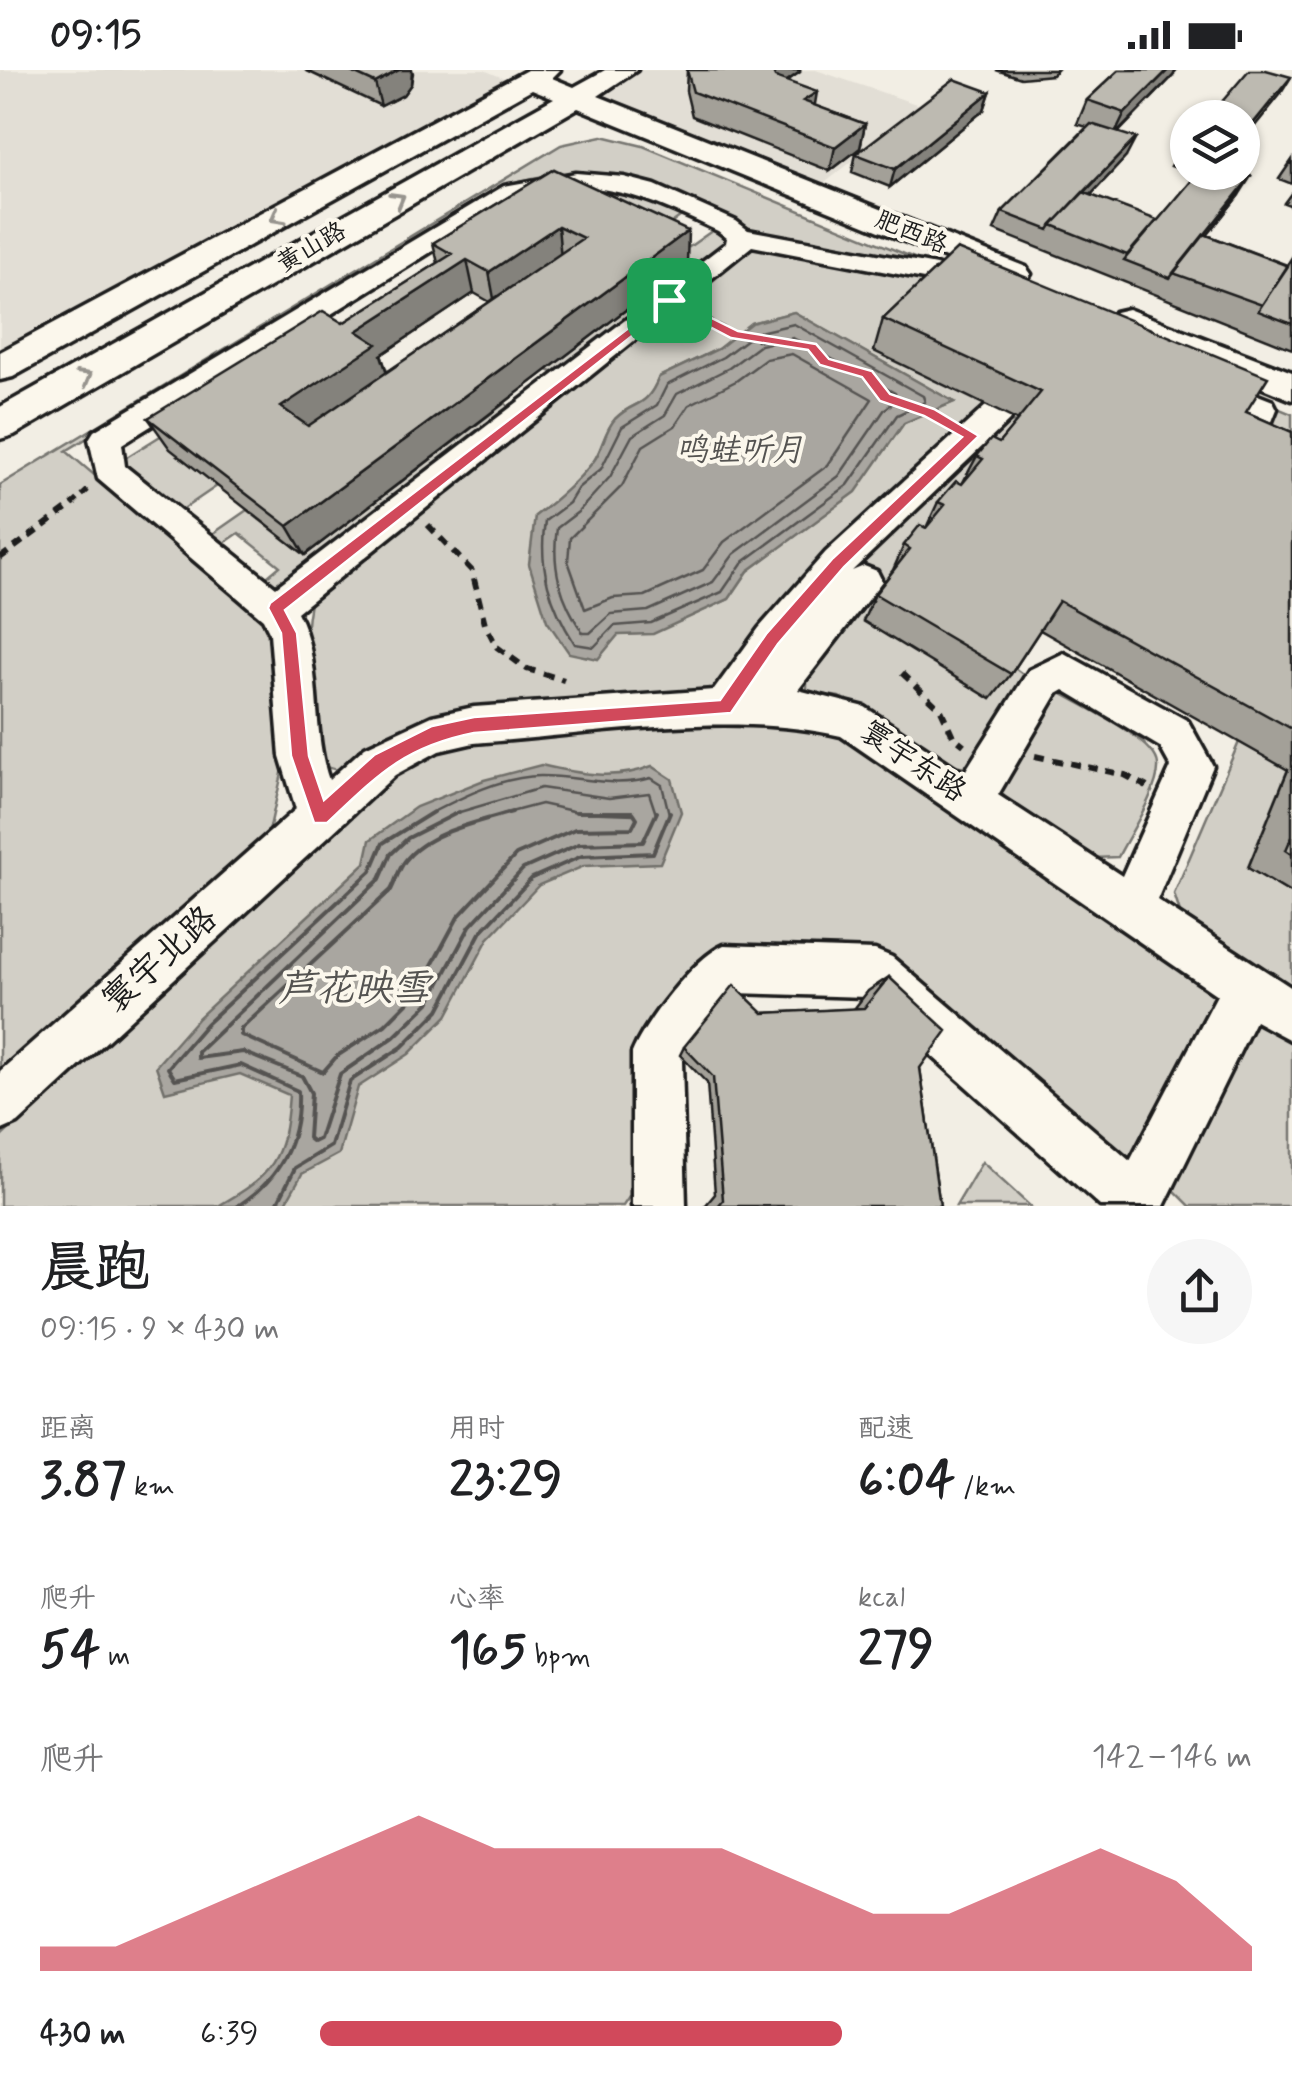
<!DOCTYPE html>
<html lang="zh">
<meta charset="utf-8">
<style>
:root{--surface:#fff;--page:#f6f6f6;--text:#202124;--muted:#757577;--accent:#d1495b}
body{margin:0;font-family:Mynerve,"LXGW WenKai TC",sans-serif;background:var(--page);color:var(--text);height:100vh;display:flex;flex-direction:column;font-size:38px;white-space:nowrap}
*{box-sizing:border-box;margin:0}
p{font-size:32px;color:var(--muted)}
.icon{flex:none;width:55px;height:55px;fill:none;stroke:currentColor;stroke-width:2;stroke-linecap:round;stroke-linejoin:round}
.map{position:relative;height:1136px;overflow:hidden}
.panel{display:flex;flex-direction:column;background:var(--surface);flex:1}
.panel>*{flex:none}
.controls{position:absolute;left:1170px;top:30px;display:grid;gap:20px}
.controls a{display:grid;place-items:center;width:90px;height:90px;border-radius:50%;background:var(--surface);box-shadow:0 2px 8px #0004;font-size:50px}
.pin{position:absolute;display:grid;place-items:center;width:85px;height:85px;color:#fff;margin:-42px;border-radius:20px;box-shadow:0 5px 15px #0006}
.round{display:grid;place-items:center;flex:none;width:105px;height:105px;border-radius:52px;background:var(--page)}
.summary{display:flex;align-items:center;justify-content:space-between;height:170px;padding:0 40px}
h1{font-size:55px;font-weight:700;line-height:75px}
.stats{display:grid;grid-template-columns:repeat(3,1fr);gap:15px;height:170px;padding:10px 40px}
.stats div{display:grid;align-content:center}
.stats b{font-size:50px;font-weight:700}
.stats small{font-size:28px;font-weight:400}
.stats p{font-size:28px}
.chart{height:280px;padding:20px 40px}
.chart p{display:flex;justify-content:space-between}
.chart svg{width:100%;height:180px;margin-top:10px;fill:var(--accent);opacity:.7}
ul{padding:0 40px;list-style:none;font-size:32px}
li{display:grid;grid-template-columns:160px 120px 1fr;align-items:center;height:75px}
li i{height:25px;border-radius:12px;background:var(--accent)}
.status{display:flex;justify-content:space-between;align-items:center;height:70px;padding:0 50px;background:var(--surface);direction:ltr}
.status svg{height:28px;fill:currentColor}
.map>svg:first-child{display:block}
.built{fill:#e2ded5}
.green{fill:#d2cfc6;stroke:#777671;stroke-width:2.5;fill-rule:evenodd}
.water{fill:#a9a6a0;stroke:#716f6b;stroke-width:2.5}
.lines{fill:none;stroke-linecap:round;stroke-linejoin:round}
.shore-far1{stroke:#545351;stroke-width:2.5}
.shore{stroke:#545351;stroke-width:4}
.minor-casing{stroke:#1c1c1c;stroke-width:7}
.major-casing{stroke:#1c1c1c;stroke-width:7}
.path-far1{stroke:#1c1c1c;stroke-width:5;stroke-dasharray:8 6;stroke-linecap:butt}
.path{stroke:#1c1c1c;stroke-width:6;stroke-dasharray:10 8;stroke-linecap:butt}
.minor{fill:#fbf7ec;fill-rule:evenodd}
.major{fill:#fbf7ec;fill-rule:evenodd}
.wall{fill:#a3a098;stroke:#1c1c1c;stroke-width:2.5;fill-rule:evenodd}
.shaded-wall{fill:#84827c;stroke:#1c1c1c;stroke-width:2.5}
.building{fill:#bdbab1;stroke:#1c1c1c;stroke-width:2.5;fill-rule:evenodd}
.oneway{stroke:#97948e}
.route{fill:#d1495b;stroke:#fff;stroke-width:2.5;fill-rule:evenodd}
.labels{text-anchor:middle;dominant-baseline:central;stroke-width:8;stroke-linejoin:round;paint-order:stroke}
.far-street-label{font-size:25px;fill:#1c1c1c;stroke:#fbf7ec}
.street-label{font-size:30px;fill:#1c1c1c;stroke:#fbf7ec}
.water-label{font-size:32px;font-style:italic;fill:#545351;stroke:#fbf7ec}
.near-street-label{font-size:35px;fill:#1c1c1c;stroke:#fbf7ec}
.near-water-label{font-size:38px;font-style:italic;fill:#545351;stroke:#fbf7ec}
</style>
<div class="status"><b>09:15</b><svg viewBox="0 0 49 12"><path d="M0 12V9h3v3zM5 12V6h3v6zM10 12V3h3v9zM15 12V0h3v12zM26 1h20v11H26zM47 4h2v5h-2z"/></svg></div>
<div class="map">
<svg width="1292" height="1136" viewBox="0 0 1292 1136">
<rect width="100%" height="100%" fill="#f2eee4"/>
<filter id="ink" filterUnits="userSpaceOnUse"><feTurbulence type="fractalNoise" baseFrequency=".01" numOctaves="2"/><feDisplacementMap in="SourceGraphic" scale="20" xChannelSelector="R" yChannelSelector="G"/><feConvolveMatrix kernelMatrix="1 2 1 2 8 2 1 2 1" color-interpolation-filters="sRGB"/></filter>
<g filter="url(#ink)">
<path class="built" d="M0,0H484L520,15L0,296Z
M624,0H816L922,36L812,123L576,28Z"/>
<path class="green" d="M602,66L643,76L1292,344V376L1012,325L742,601L704,626L464,643L345,702L326,697C308,660 300,565 312,526L750,167C735,147 713,141 691,131C621,99 573,93 500,117L66,381L261,547L275,571L285,690L266,775L0,1015V415L561,75ZM794,242L954,332L904,353L855,422L748,501L729,529L653,563L618,565L535,446C556,431 577,412 593,392C602,380 604,361 615,349C635,329 645,341 659,307L718,279L751,253Z
M579,114L636,122L684,144L658,163L689,177L716,158L730,168L728,174L557,304L547,300Z
M345,251L358,258L217,416L176,444L128,402L125,388Z
M505,333L512,341L301,504L270,518L262,511L280,496L239,463L220,476L213,471L214,463L247,440L305,485Z
M998,350L1024,354L1013,597L1028,608L974,700L938,690L839,627L807,622V607L878,517L881,506L872,500L791,557Z
M1061,623C1083,636 1157,670 1158,695C1160,718 1129,765 1118,787L1093,788L1007,730L994,713L1048,626Z
M784,650L818,655L861,673L1229,924L1136,1101L881,880L719,879L635,1118L623,1136H0V1068L383,707L448,673Z
M1239,672L1288,699L1248,797L1292,824V919L1182,849L1174,824Z
M1257,942L1292,966V1136H1190L1169,1115Z
M982,1092L1030,1136H956Z"/>
<path class="water" d="M794,242L954,332L904,353L856,422L748,501L729,529L653,564L618,565L598,589L569,583L547,551L529,494L535,446C555,431 578,411 593,392C603,380 604,361 615,349C635,329 645,341 659,307L718,279L751,253Z
M541,695C579,704 616,711 652,696L672,709L681,742L660,793L584,796L539,815L488,869L447,946L409,984L358,1017L339,1084L302,1104L284,1136H218C274,1105 284,1089 289,1025L240,1004L165,1022L156,996L198,948L365,793L370,770L416,737L484,710Z"/>
<g class="lines">
<path class="shore-far1" d="M794,254L923,326L925,332L897,345L848,415L742,493L722,522L651,553L614,556L594,577L575,574C550,535 538,497 545,451L569,433L578,418L601,399L622,357L657,335L667,315L723,287L755,263Z
M793,268L895,323L897,330L885,339L839,406L734,484L713,512L648,541L611,544L590,563H583C561,530 551,498 557,458L578,442L610,407L632,366L665,345L677,324L729,298L760,275Z
M792,284L872,329L828,395L724,472L703,500L645,526L613,528L585,539L568,491L570,468L622,416L643,376L675,356L689,335L736,311L766,289Z
M429,744C462,727 503,706 541,706C580,706 612,719 651,708L662,715L669,744
M453,744L541,718L609,728L649,723L656,744
M503,744L541,734L577,742L635,744"/>
<path class="shore" d="M459,742L408,768L391,784L380,809L198,982V988L243,982L302,1006L311,1023L308,1068L313,1072L319,1069L340,1004L394,967L429,933L470,856L523,799L579,774L643,772L657,742
M512,742C478,752 427,762 405,791C398,800 396,811 391,820L241,959V965L323,1002L337,986L385,955L417,923L458,847L516,785L575,759L632,758L637,748L633,742H576
M238,1136C280,1109 300,1071 298,1021L241,995L175,1009L168,998L206,954L371,801L383,773L433,742
M276,1136L295,1098L331,1076L350,1011L402,977L439,940L480,863L532,808L582,786L653,783L670,742"/>
<defs>
<path id="minor" d="M576,103L624,107L655,115L736,151L748,160L936,195L991,215L995,221L981,229L929,210L752,176L297,542C324,592 310,657 329,710L365,677L432,646L474,637L714,620L759,558L826,482L987,335L998,332L1009,335L1013,343L1009,351L852,501L864,496L877,501L882,511L798,620L865,637L964,703L1029,600L1064,583L1188,651L1213,696L1157,830L1292,918V971L1255,951L1164,1136H1100L866,927L735,923L682,991L686,1136H632V983C645,952 694,888 724,875L875,880L892,887L1130,1091L1217,925L841,666C731,640 588,665 474,673L439,681L395,705L18,1053L0,1061V1001L296,739L280,686L270,563L263,549L98,409L89,369L94,361L504,116ZM576,117C629,118 671,139 718,161L727,168L726,173L276,517L125,396L122,374L521,126ZM1064,620L1160,677L1171,697L1122,806L998,725L1057,624Z
M1207,305L1273,331L1277,339L1269,359L1292,370V395L1240,372L1235,364L1245,344L1196,322L1192,315L1196,308Z"/>
<path id="major" d="M527,0H560L552,8L574,17L605,0H637L598,26L1026,197L1031,204L1026,211L1014,214L1002,211L578,38L14,365L0,369V337L554,28L532,19L13,307L0,310V282Z
M1128,239L1292,302V330L1115,258L1110,250L1115,242Z"/>
</defs>
<use href="#minor" class="minor-casing"/>
<use href="#major" class="major-casing"/>
<path class="path-far1" d="M692,242L735,265L812,277L825,292L867,304L885,328L948,353
M72,435L90,418"/>
<path class="path" d="M428,455L472,501L485,554L497,577L527,599L564,610
M0,488L75,433
M902,603L941,640L953,666L964,675
M1035,686L1125,705L1147,717"/>
<use href="#minor" class="minor"/>
<use href="#major" class="major"/>
</g>
<path class="wall" d="M305,0H412L413,3L411,14L403,25L381,36Z
M687,0H800V2L787,11L815,36L865,54L860,78L830,101L692,46L686,21Z
M996,0H1057L1052,5L1021,8Z
M1119,0H1176L1173,6L1118,63L1126,87L1091,125L1154,155L1197,105L1190,102H1240L1239,125L1207,165L1287,195L1292,187V279L994,160L1002,142L1087,57L1077,54L1087,30Z
M990,22L984,40L890,117L852,102L856,84Z
M1188,70V102L1171,96L1181,78Z
M1292,90V114L1279,109Z
M554,99L687,193L305,485L170,379L148,348L343,253L438,193L433,173ZM474,223L490,232L387,302L381,285Z
M1292,122V136L1284,133Z
M883,249L1246,342L1292,362V824L1248,798L1288,700L1040,560L1011,604L991,629L863,551L875,524L893,500L904,475L926,458L938,432L962,414L977,386L999,373L1018,351L874,281Z
M889,907L920,998L940,1136H705L715,1124L707,1013L680,985L684,977L763,943L854,939L868,921Z"/>
<path class="shaded-wall" d="M399,0H412L411,14L403,25L381,36L375,13Z
M772,0H800V2L769,23Z
M1168,0H1176L1173,6L1114,66L1125,43Z
M1291,7L1280,25L1242,72V67Z
M817,22L813,46L803,31Z
M990,22L984,40L890,117L895,99Z
M865,54L860,78L830,101L835,77Z
M1136,68L1126,87L1060,158L1054,155Z
M1251,106L1239,125L1177,204L1174,203Z
M558,156L561,189L495,234L489,202Z
M688,161L687,193L305,485L288,456Z
M467,190L474,223L381,285L388,306L297,368L281,337L357,261Z"/>
<path class="building" d="M347,0H399L375,13Z
M687,0H772L775,7L817,22L803,31L865,54L835,77L693,22Z
M1119,0H1168L1125,43L1087,30Z
M1249,0H1266L1291,7L1242,67V48H1208Z
M954,9L990,22L895,99L856,84Z
M1091,54L1136,68L1052,155L1049,160L1002,142Z
M554,99L688,161L288,456L148,348L323,241L343,253L452,184L433,173ZM558,156L583,168L308,356L281,337L377,274L357,261L467,190L489,202Z
M1199,102H1240L1251,106L1170,208L1124,190Z
M1083,122L1157,150L1127,185L1052,155Z
M1204,164L1288,196L1262,235L1173,203Z
M957,179L1268,307L1246,342L1292,362V659L1059,531L1011,604L875,524L910,479L904,475L920,455L926,458L945,435L938,432L956,411L962,414L983,389L977,386L991,369L999,373L1041,322L883,249Z
M1292,189V254L1258,241Z
M1292,766V784L1286,780Z
M889,907L947,961L920,998L940,1136H718L723,1130L713,1007L684,977L734,915L763,943L864,938Z"/>
<defs><path id="oneway-chevron" d="M-2-3.5L2.5 0L-2 3.5" fill="none" stroke-width="1.6" stroke-linecap="round" stroke-linejoin="round" transform="scale(2.5)"/></defs>
<g class="oneway">
<use href="#oneway-chevron" transform="translate(398 129) rotate(-30)"/>
<use href="#oneway-chevron" transform="translate(277 147) rotate(151)"/>
<use href="#oneway-chevron" transform="translate(85 307) rotate(-30)"/>
</g>
</g>
<path class="route" d="M669,227L738,261L816,274L829,289L872,301L890,324L934,339L979,366L844,497L778,574L731,643L474,663C404,677 378,705 327,753H314L291,686L281,563L268,538L270,533ZM670,236L731,268L808,280L820,295L862,307L880,331L924,346L962,367L833,488L766,564L720,630L474,647L432,656L374,685L324,730L309,686L297,563L285,540Z"/>
<g class="labels">
<g class="far-street-label">
<text transform="translate(911 163) rotate(22)">肥西路</text>
<text transform="translate(312 178) rotate(-30)">黄山路</text>
</g>
<g class="street-label">
<text transform="translate(913 692) rotate(34)">寰宇东路</text>
</g>
<g class="water-label">
<text x="740" y="381">鸣蛙听月</text>
</g>
<g class="near-street-label">
<text transform="translate(160 890) rotate(-42)">寰宇北路</text>
</g>
<g class="near-water-label">
<text x="354" y="919">芦花映雪</text>
</g>
</g>
</svg>
<div class="controls">
<a><svg class="icon" aria-label="layers" viewBox="0 0 24 24"><path d="M12 4l9 5-9 5-9-5zM3 14l9 5 9-5"/></svg></a>
</div>
<div class="pin" style="left:669px;top:230px;background:#1e9e55"><svg class="icon" aria-label="arrive" viewBox="0 0 24 24"><path d="M6 21V4h12l-3 4 3 4H6"/></svg></div>
</div>
<section class="panel">
<div class="summary"><div><h1>晨跑</h1><p>09:15 · 9 × 430 m</p></div><a class="round"><svg class="icon" aria-label="share" viewBox="0 0 24 24"><path d="M12 15V3M7 8l5-5 5 5M5 13v7h14v-7"/></svg></a></div>
<div class="stats">
<div><p>距离</p><b>3.87<small> km</small></b></div>
<div><p>用时</p><b>23:29</b></div>
<div><p>配速</p><b>6:04<small> /km</small></b></div>
</div>
<div class="stats">
<div><p>爬升</p><b>54<small> m</small></b></div>
<div><p>心率</p><b>165<small> bpm</small></b></div>
<div><p>kcal</p><b>279</b></div>
</div>
<div class="chart"><p><span>爬升</span>142–146 m</p>
<svg viewBox="0 0 160 44" preserveAspectRatio="none"><path d="M0 44V38L10 38L20 30L30 22L40 14L50 6L60 14L70 14L80 14L90 14L100 22L110 30L120 30L130 22L140 14L150 22L160 38V44z"/></svg>
</div>
<ul>
<li><b>430 m</b>6:39<i style="width:56%"></i></li>
</ul>
</section>
